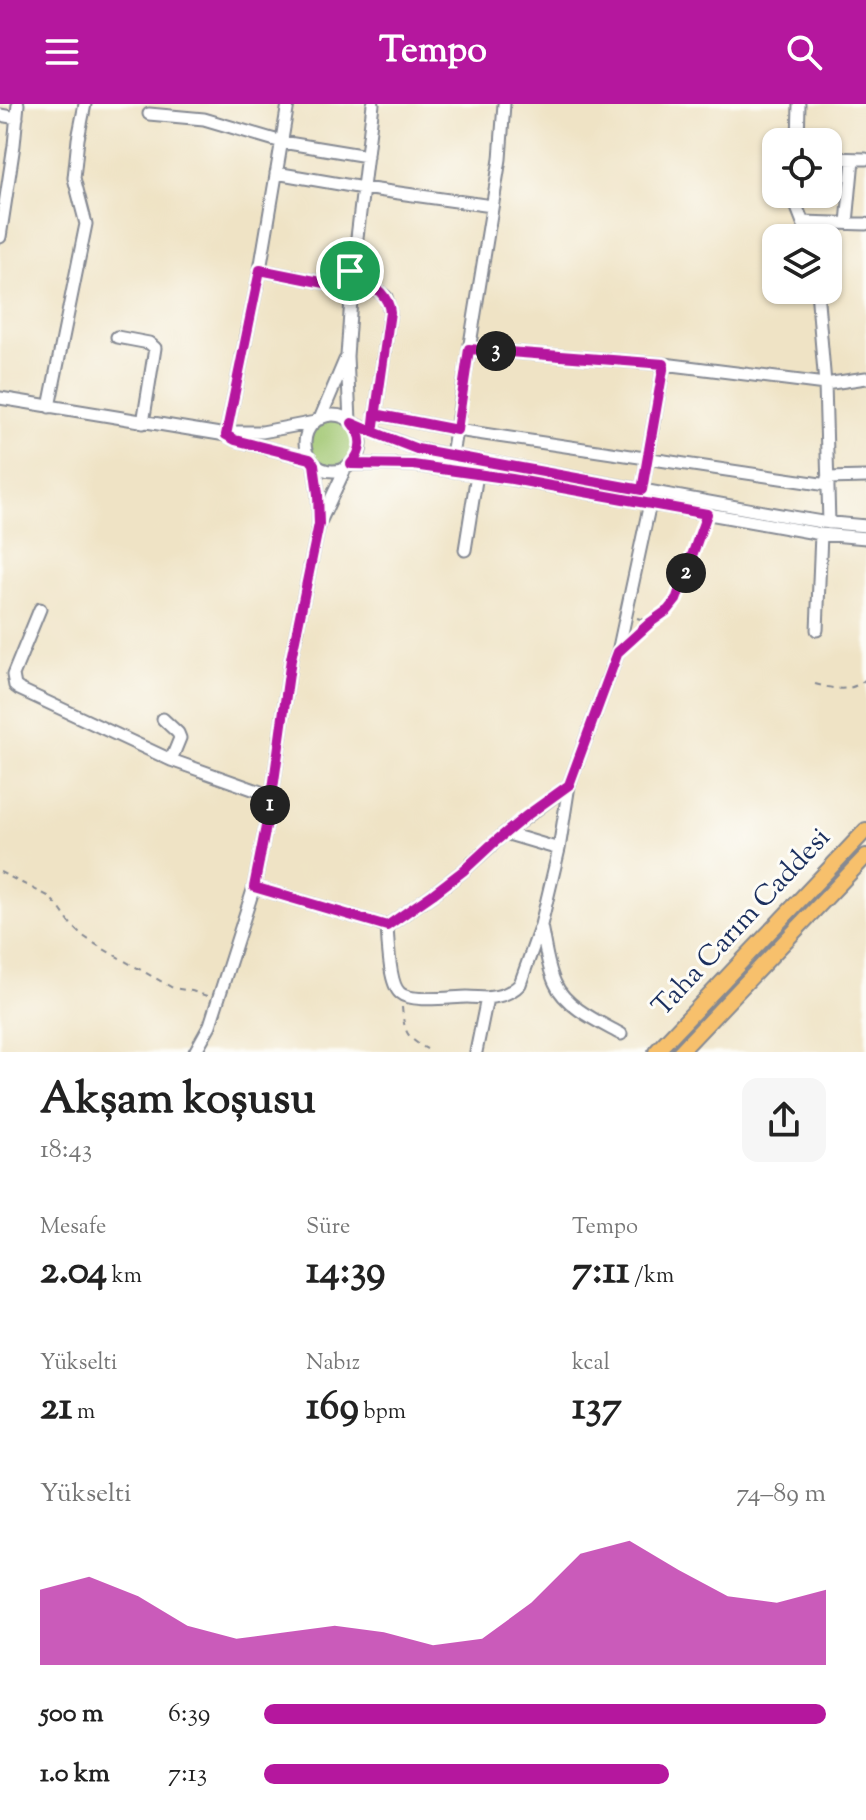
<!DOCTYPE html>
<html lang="tr">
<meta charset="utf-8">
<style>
:root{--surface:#fff;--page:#f6f6f6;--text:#222;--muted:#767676;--accent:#b5179e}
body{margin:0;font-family:"Sorts Mill Goudy",serif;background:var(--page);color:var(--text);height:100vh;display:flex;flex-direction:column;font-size:30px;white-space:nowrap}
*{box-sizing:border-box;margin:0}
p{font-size:26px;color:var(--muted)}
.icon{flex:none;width:44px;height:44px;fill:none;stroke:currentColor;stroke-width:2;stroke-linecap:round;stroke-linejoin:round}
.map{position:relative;height:948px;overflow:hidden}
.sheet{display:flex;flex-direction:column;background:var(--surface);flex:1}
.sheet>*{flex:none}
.fabs{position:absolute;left:762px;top:24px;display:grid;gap:16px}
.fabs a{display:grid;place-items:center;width:80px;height:80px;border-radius:16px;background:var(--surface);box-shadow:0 2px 6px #0004;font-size:40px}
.pin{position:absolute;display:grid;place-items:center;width:68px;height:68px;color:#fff;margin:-34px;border:4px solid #fff;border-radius:50%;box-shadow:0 2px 8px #0007}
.km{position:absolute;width:40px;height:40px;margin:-20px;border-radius:50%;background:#222;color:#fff;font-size:22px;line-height:40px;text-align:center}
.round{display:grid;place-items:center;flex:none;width:84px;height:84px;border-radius:16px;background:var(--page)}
.headline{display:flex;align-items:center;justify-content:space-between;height:136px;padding:0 40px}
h1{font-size:44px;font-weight:700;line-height:60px}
.figures{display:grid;grid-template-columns:repeat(3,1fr);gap:12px;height:136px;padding:8px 40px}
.figures div{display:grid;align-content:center}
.figures b{font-size:40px;font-weight:700}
.figures small{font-size:22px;font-weight:400}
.figures p{font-size:22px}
.chart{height:224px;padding:16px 40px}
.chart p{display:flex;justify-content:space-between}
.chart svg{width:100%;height:144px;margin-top:8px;fill:var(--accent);opacity:.7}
ul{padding:0 40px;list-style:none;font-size:26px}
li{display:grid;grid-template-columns:128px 96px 1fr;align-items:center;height:60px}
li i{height:20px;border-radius:10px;background:var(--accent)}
header{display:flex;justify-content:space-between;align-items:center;height:104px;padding:0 40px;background:var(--accent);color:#fff;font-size:36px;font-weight:700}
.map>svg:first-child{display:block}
.green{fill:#a1c772;stroke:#5e7b68;stroke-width:2}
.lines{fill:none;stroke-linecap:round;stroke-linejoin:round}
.minor-casing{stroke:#858992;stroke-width:15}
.major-casing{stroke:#858992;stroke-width:18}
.path{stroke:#858992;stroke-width:2;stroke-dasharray:6 6;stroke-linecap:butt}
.minor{stroke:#fff;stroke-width:11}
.major{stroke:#f7c06c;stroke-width:14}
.route-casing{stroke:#fff;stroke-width:16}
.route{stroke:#b5179e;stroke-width:10}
.labels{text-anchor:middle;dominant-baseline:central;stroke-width:6;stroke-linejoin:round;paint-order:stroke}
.street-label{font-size:28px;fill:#1b2f5e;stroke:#fdfcf7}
</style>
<header><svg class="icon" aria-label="menu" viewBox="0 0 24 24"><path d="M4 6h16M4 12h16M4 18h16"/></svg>Tempo<svg class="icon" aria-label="search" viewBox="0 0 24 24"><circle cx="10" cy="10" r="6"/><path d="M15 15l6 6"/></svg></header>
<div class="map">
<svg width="866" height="948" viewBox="0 0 866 948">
<rect width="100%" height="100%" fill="#fdfcf7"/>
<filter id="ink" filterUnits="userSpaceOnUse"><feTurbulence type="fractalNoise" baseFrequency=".0125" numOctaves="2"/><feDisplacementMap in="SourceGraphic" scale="16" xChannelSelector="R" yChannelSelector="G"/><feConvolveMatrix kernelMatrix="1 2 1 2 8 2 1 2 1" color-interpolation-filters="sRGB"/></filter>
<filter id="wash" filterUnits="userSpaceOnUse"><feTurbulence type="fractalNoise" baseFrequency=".006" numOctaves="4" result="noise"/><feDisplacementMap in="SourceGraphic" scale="32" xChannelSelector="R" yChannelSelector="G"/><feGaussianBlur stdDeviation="1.8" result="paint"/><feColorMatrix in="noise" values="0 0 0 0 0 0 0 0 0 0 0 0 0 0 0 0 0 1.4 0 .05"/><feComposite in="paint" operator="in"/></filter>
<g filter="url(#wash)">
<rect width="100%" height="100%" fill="#efe3c5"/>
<path class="green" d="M310 339a23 23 0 1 1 46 0a23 23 0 1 1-46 0Z"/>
</g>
<g filter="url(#ink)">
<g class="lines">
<defs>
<path id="minor" d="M149,10L204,15L282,38L367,52
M0,11L17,14
M798,38L799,0
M828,54L866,55
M276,69L363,84L492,102
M796,90V101L809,134
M803,118L866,120
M847,119L853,55
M0,133L14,41L18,0
M260,166L325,179C336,177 342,167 353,167L386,193L390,208L373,328
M817,186L825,280L829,419
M117,233L149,239L155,244L143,319
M469,245L664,260L825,280L866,274
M0,294L226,331L235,336L310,355
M49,303L86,120L74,74L78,35L85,0
M375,310L457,326L827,381
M305 339a28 28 0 1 1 56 0a28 28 0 1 1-56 0Z
M320,315L345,256
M350,317L347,252L353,167L373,0
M352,319L417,345L786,412L822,418L866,422
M226,331L260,166L288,0
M226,331L237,328H262L315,318
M452,351L500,55L504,0
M351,360L413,361L512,375L821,430L866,434
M827,374L866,373
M642,386L664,260
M321,416L346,363
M465,446L477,370
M40,505L13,571L15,582L19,585L171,656L272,692
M817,526L821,430
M163,615L178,629L180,634L171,656
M505,729L559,745
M254,783L387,822
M387,822C388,837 389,880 400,889C411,899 452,893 467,893C474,893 480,894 486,894C498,893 512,889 520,880L541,821L559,745L569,681L618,548L650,399
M387,822L433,790L463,767L505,729L569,681
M541,822C545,840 547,862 555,879C565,903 599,918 621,930
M195,948L210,921L254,783L272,692L291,555L319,420L318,390L314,360
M476,948L487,894"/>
<path id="major" d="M656,948L866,726
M680,948L866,752"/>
</defs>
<use href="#minor" class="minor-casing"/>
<use href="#major" class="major-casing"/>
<path class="path" d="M637,514L650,518
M631,536C646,523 663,512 676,496L703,420
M815,580C834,585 850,589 866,575
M0,768L48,792L58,802L69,818L83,832L100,843L173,884L192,887L210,893
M402,903C404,927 406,934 427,945"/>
<use href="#minor" class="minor"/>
<use href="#major" class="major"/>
</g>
</g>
<g class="lines" filter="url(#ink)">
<defs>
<path id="route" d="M350,167L333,177L325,179L260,166L226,331L235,336L310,355L314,360L318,390L319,420L291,555L272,692L254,783L387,822L433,790L463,767L491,741L526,712L569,681L618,548L651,518L668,506L676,496L707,410L512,375L413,361L351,360C363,347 363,332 352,319L373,328L375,310L457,326L469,245L664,260L642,386L417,345L373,328L390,208C388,188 368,179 353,167H350"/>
</defs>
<use href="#route" class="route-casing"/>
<use href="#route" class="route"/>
</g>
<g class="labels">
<g class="street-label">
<text transform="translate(742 819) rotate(-47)">Taha Carım Caddesi</text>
</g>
</g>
</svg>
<div class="fabs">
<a><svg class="icon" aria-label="locate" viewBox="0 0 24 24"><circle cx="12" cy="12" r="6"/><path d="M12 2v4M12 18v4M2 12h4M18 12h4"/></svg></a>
<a><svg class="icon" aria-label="layers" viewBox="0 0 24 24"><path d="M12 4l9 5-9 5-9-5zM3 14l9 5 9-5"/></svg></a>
</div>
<div class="pin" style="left:350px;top:167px;background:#1e9e55"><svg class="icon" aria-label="arrive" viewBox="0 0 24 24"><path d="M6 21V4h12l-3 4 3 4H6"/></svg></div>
<b class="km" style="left:270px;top:701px">1</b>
<b class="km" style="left:686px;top:469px">2</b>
<b class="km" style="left:496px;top:247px">3</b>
</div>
<section class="sheet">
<div class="headline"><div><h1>Akşam koşusu</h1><p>18:43</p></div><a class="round"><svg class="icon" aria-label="share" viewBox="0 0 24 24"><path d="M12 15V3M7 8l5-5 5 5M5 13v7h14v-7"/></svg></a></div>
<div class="figures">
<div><p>Mesafe</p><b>2.04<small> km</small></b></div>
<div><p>Süre</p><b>14:39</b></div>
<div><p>Tempo</p><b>7:11<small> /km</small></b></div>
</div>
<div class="figures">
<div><p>Yükselti</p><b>21<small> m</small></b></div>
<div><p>Nabız</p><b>169<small> bpm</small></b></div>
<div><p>kcal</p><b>137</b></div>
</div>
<div class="chart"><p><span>Yükselti</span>74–89 m</p>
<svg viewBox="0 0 160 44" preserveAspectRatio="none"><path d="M0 44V21L10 17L20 23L30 32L40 36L50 34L60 32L70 34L80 38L90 36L100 25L110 10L120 6L130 15L140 23L150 25L160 21V44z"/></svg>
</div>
<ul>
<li><b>500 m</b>6:39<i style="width:100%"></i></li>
<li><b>1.0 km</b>7:13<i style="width:72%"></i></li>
</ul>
</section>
